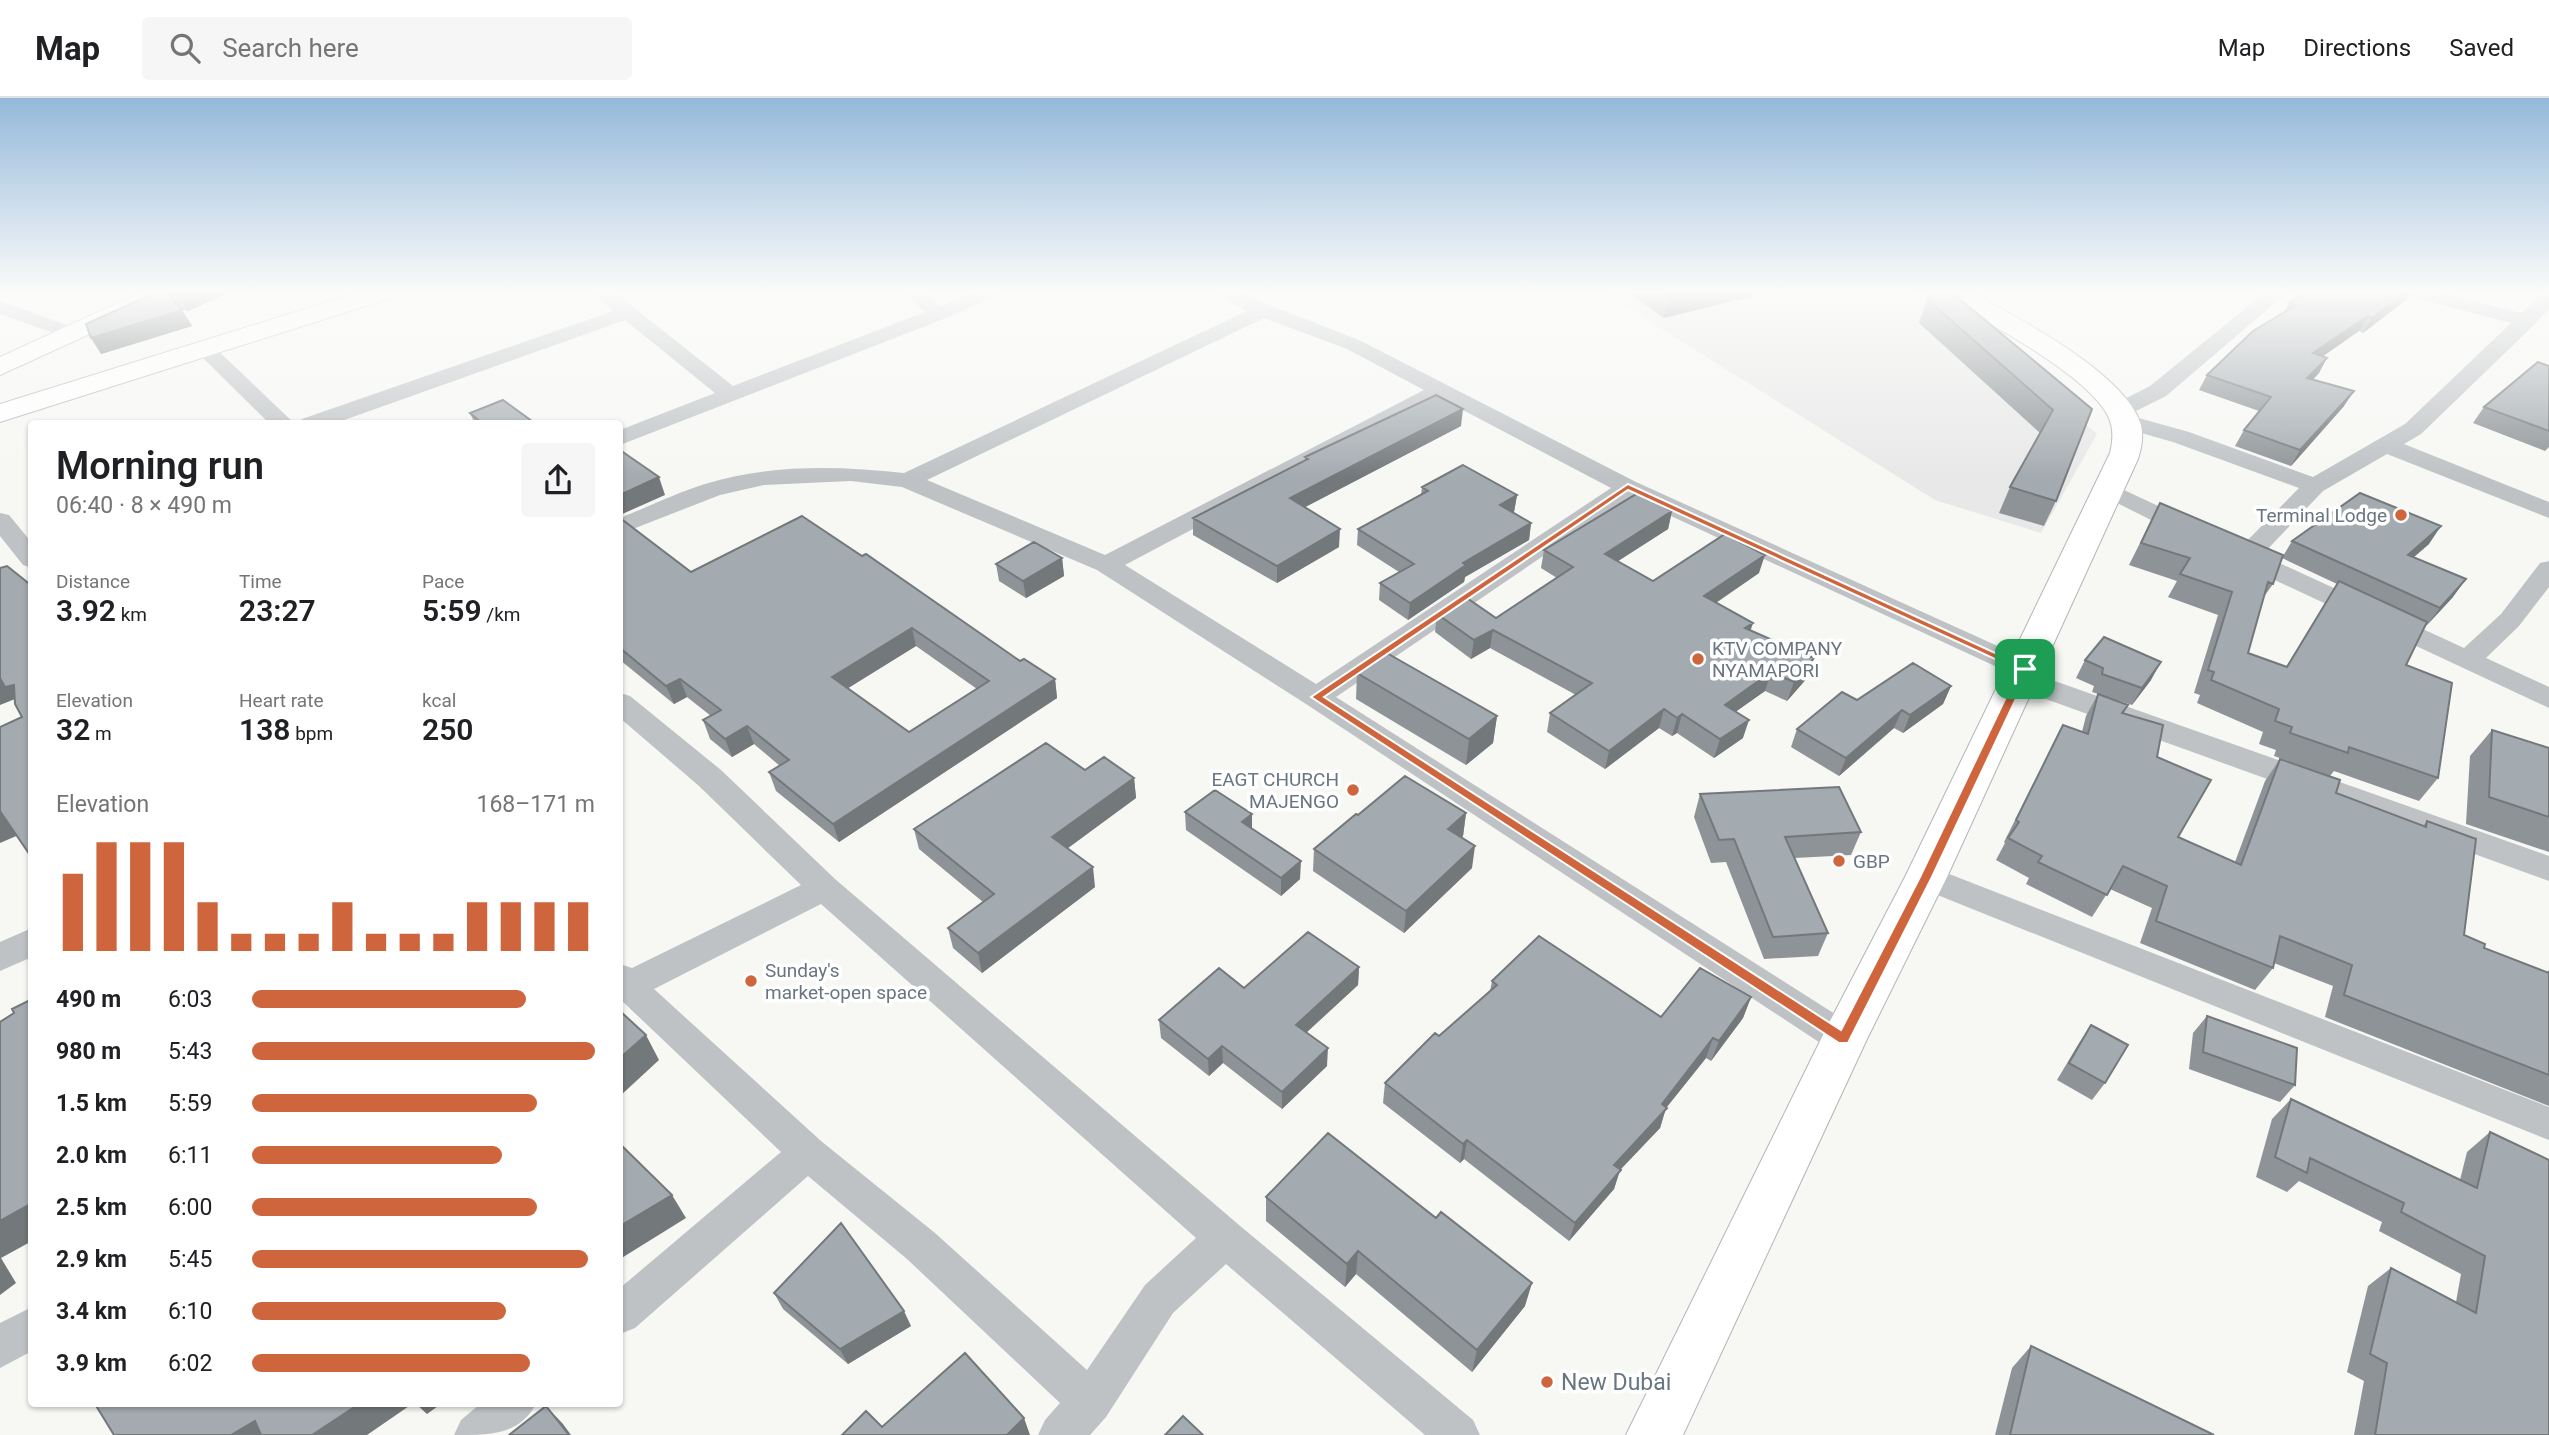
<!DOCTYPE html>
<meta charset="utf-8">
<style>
:root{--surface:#fff;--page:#f6f6f6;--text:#202124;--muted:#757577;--line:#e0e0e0;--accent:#ce653d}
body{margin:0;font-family:Roboto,sans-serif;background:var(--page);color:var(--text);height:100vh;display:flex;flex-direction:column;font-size:26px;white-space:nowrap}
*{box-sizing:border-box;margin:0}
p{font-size:23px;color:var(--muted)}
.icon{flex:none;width:38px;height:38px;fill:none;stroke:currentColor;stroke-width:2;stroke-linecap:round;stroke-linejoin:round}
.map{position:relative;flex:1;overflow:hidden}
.sheet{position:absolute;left:28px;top:322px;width:595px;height:987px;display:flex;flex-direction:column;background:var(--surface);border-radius:7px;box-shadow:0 2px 5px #0004}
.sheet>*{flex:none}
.pin{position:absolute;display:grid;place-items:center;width:60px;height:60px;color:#fff;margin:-30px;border-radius:14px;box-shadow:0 4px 10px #0006}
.round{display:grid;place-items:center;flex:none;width:74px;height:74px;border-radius:7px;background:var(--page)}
.headline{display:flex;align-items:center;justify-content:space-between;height:119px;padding:0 28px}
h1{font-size:38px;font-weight:600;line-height:52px}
.stats{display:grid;grid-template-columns:repeat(3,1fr);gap:10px;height:119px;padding:7px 28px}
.stats div{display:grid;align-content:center}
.stats b{font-size:30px;font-weight:600}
.stats small{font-size:19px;font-weight:400}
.stats p{font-size:19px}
.chart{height:196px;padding:14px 28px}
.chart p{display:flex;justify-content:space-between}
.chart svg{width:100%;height:126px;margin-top:7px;stroke:var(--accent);stroke-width:6}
ul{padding:0 28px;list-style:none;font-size:23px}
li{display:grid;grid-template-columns:112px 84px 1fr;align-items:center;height:52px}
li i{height:18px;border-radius:9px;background:var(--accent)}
header{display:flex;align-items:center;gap:42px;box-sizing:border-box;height:98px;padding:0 35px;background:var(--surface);border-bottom:2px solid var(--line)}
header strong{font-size:33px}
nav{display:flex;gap:38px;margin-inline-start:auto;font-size:24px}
.search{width:490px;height:63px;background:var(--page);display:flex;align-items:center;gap:18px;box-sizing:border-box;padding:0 24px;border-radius:7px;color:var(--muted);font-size:26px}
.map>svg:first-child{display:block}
.built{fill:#e7e8e7}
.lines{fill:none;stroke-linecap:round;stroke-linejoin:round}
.secondary-casing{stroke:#b1b5b9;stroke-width:2}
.street{fill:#bec2c5;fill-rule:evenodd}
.secondary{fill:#fff;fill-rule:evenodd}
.wall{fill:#8d9397;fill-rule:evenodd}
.shaded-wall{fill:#73787b}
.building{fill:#a4abb0;stroke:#73787b;stroke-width:2;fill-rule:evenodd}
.route{fill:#ce653d;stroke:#fff;stroke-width:2;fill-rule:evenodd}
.poi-dot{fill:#ce653d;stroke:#fff;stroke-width:2.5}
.labels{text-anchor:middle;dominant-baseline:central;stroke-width:7;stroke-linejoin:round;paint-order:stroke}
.poi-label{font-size:19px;fill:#697681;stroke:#fff;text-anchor:start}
.near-poi-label{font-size:23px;fill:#697681;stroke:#fff;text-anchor:start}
</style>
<header>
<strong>Map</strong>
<div class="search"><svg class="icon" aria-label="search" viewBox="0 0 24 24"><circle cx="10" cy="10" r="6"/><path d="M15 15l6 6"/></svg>Search here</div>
<nav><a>Map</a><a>Directions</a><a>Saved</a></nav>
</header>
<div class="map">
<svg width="2549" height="1337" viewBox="0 0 2549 1337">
<rect width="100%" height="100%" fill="#f7f7f4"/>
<path class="built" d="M1601,193H1903L1957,212L2097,336L2041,435L1935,402Z"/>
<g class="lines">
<defs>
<path id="secondary" d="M144,193H177L173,198L0,277V259Z
M363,193H401L397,198L0,324V306Z
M1934,193H1966L1974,196C2019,220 2123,275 2140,324C2144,336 2142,349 2138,361L1947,779L1867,941L1683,1337H1626L1828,927L1905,779L2110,355C2113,343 2114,330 2108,318C2088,277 1980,219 1938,198Z"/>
</defs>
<use href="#secondary" class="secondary-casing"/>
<path class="street" d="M591,193H613L733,288L925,214L902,193H923L941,208L975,193H1001L998,197L946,220L620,347V332L715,295L625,222L333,326H299L302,321L613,213Z
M1210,193H1235L1361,243L1636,384L2035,565L2039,571L2035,576L2549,758V783L2010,588L2006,581L2010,575L1630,399L1336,599L1857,930L1862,941L1857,952L1844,956L1831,952L1306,606L1097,472L902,389L851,383L764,387L720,397L620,436V420C648,409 676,395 705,386C768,366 839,368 904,375L1247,213ZM1264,220L1347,251L1424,292L1105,457L927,382ZM1440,300L1611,390L1316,586L1125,467Z
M2267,193H2289L2166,298L2128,317L2189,334L2313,379L2405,326L2511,225L2404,197L2401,193H2433L2521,215L2542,196L2549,194V211L2534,227L2421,336L2404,346L2549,404V420L2387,356L2323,393L2262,457L2464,550L2501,516L2540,465L2549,463V489L2519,528L2486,560L2549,589V610L2232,462L2228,457L2232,452L2241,449L2299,390L2173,344L2117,328L2114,323L2118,318L2110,312L2113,307L2150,288Z
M0,203L78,231L81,235L71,241L0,216Z
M204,244L211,246L295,326H270L197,254L193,250Z
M2109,385L2199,427L2202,432L2199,437H2181L2101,397L2097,392L2101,387Z
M0,415L9,417L32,445V470L23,467L0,438Z
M620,595L630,598L721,672L835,781L1239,1127L1473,1322L1480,1337H1425L1226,1166L1173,1215L1106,1319L1090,1337H1038L1045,1322L1060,1305L907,1161L808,1078L635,1230L620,1236V1190L781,1054L620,901V866L632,870L801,787L699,688L620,620ZM821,806L1196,1140L1145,1187L1087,1272L935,1135L821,1043L654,891Z
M1926,767L2549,1009V1042L1915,788L1910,779L1915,770Z
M32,830V859L0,873V844Z
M32,1209V1253L0,1270V1225Z
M480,1306H536C519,1337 491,1337 454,1337L461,1322Z"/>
<use href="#secondary" class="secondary"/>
</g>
<path class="wall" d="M120,193H139L132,196Z
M155,193H232L188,213L181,211L192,228L101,256L156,194Z
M1626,193H1772L1664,220Z
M2302,193H2412L2407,201L2363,235L2359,233L2322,258L2319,275L2313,282L2344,308L2291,368L2235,348L2244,332L2259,313L2199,292L2207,277L2284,214L2289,205L2298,199Z
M1927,201L2092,311L2056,403L2044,428L1999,415L2010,389L2040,335L1919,225Z
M2549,268V349L2545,353L2473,325L2484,309Z
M470,315L536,326H475Z
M1461,328L1305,409L1339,449L1277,485L1193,437V420L1305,363V359Z
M1422,389L1517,397L1514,414L1513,415L1531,425L1529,442L1465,479L1464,484L1408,522L1379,502L1380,485L1399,474L1357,447L1358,431L1421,397Z
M2160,405L2282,460L2292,443L2429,446L2414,459L2453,499L2427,527H2425L2406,567L2438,680L2419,703L2334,673L2330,678L2274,658L2276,652L2259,646L2263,634L2197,605L2200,597L2194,595L2218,517L2168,499L2177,483L2129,467ZM2282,460L2337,486L2286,569L2248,555L2263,500L2273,486Z
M1672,413L1668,431L1618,463L1653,483L1759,475L1716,505L1808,579L1787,603L1765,593L1736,613L1743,640L1714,660L1677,635L1672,638L1659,630L1605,671L1547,634L1550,615L1576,597L1490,550L1471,561L1435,534L1437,516L1496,520L1557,480L1541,470L1544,452Z
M802,418L1020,563L1055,581L1057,600L839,744L776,693L769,674L780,668L754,646L732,659L710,641L703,622L711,618L687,599L674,606L620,562V420L691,474ZM916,548L977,591L909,634L848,590Z
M1062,460L1064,478L1026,500L999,483L996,466Z
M2085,562L2151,582L2132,607L2092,594L2094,588L2076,580Z
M1357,575L1497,618L1493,645L1466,667L1356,601Z
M1951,588L1943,606L1903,635L1894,630L1839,678L1791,649L1797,631L1857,602Z
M2098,596L2128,607L2124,615L2157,659L2178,739L2235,764L2265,683L2280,661L2336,695L2423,728L2427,723L2464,837L2484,850L2547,874L2549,872V1008L2325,919L2333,888L2274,865L2273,870L2255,892L2140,845L2152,810L2110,791L2092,819L2026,786L2029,780L1996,762L2005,745L2004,744L2063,627L2082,634L2086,618Z
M2492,632L2549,650V754L2466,726L2470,658Z
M1085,672L1134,680L1136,700L1067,750L1095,789L982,875L953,850L948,830L983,804L919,751L914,731Z
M1700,696L1861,734L1851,757L1795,760L1828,835L1818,858L1764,861L1726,764L1711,765L1694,719Z
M1185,714L1252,731L1300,781L1281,798L1186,732Z
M1466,715L1463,738L1461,739L1472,770L1404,835L1313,773L1314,751L1358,717Z
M1359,869L1358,887L1306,935L1327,968L1282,1011L1223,965L1209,978L1161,940L1159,922L1244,890Z
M1492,883L1661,919L1751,899L1743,920L1711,963L1706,960L1666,1010L1660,1030L1620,1072L1614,1091L1569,1143L1464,1061L1460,1065L1383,1005L1385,985L1439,938L1490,893Z
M2207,918L2295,987L2280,1004L2189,971L2193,935Z
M2091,927L2105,985L2092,1002L2057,982L2079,945Z
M2291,1001L2460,1082L2467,1054L2490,1034L2549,1337H2354L2364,1283L2347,1274L2368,1188L2391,1170L2456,1204L2461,1176L2379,1133L2382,1124L2299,1083L2287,1094L2256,1079L2272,1021Z
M1266,1099L1525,1208L1472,1274L1356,1176L1345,1189L1266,1123Z
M774,1195L911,1228L848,1266L783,1211Z
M2031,1248L2214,1337H1995L2012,1270Z"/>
<path class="shaded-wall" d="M130,193H139L132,196Z
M190,193H232L188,213L179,197Z
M1683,193H1772L1664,220L1669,196Z
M2407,193H2412L2407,201L2363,235L2372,220Z
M182,212L192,228L101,256L91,240Z
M2368,218L2359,233L2305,271L2313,255Z
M2327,260L2319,275L2298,296L2307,280Z
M2354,293L2344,308L2291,368L2300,352Z
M1463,311L1461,328L1290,417V400Z
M659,379L665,397L620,417V397Z
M1517,397L1514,414L1497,424L1500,407Z
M1672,413L1668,431L1601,474L1605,456Z
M1531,425L1529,442L1465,479L1464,484L1408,522L1410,505L1463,465Z
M2441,428L2429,446L2396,474L2408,457Z
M1340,431L1339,449L1277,485V468Z
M1765,457L1759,475L1699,516L1704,498Z
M1062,460L1064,478L1026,500L1023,483Z
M2466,481L2453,499L2427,527L2440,510Z
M1753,525L1747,543L1745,530Z
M912,530L916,548L837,597L832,579Z
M1493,532L1490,550L1471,561L1474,542Z
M1814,560L1808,579L1787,603L1794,584Z
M2161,564L2151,582L2132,607L2142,590Z
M1771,574L1765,593L1720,625L1725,607Z
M0,579L14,587L15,601L0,607Z
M680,581L687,599L674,606L666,588Z
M1055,581L1057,600L839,744L833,726Z
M1951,588L1943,606L1903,635L1910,617Z
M1664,611L1659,630L1605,671L1609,653Z
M1902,612L1894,630L1839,678L1846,660Z
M1682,616L1677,635L1672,638L1677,620Z
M1497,618L1493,645L1466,667L1469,641Z
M1749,622L1743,640L1714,660L1720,641Z
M747,628L754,646L732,659L725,641Z
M1134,680L1136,700L1056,759L1052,739Z
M0,713L21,736L0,745Z
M1466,715L1463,738L1445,753L1448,731Z
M1252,716V734L1242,724Z
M1475,748L1472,770L1404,835L1406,813Z
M1301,763L1300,781L1281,798V780Z
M1093,769L1095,789L982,875L978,855Z
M1359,869L1358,887L1296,944V927Z
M1751,899L1743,920L1711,963L1719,943Z
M646,937L659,962L620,998V960Z
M1713,940L1706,960L1666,1010L1660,1030L1620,1072L1614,1091L1569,1143L1575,1125L1614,1067Z
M1222,948L1223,965L1209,978L1208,961Z
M1328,950L1327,968L1282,1011V994Z
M1467,1042L1464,1061L1460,1065L1463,1046Z
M672,1097L686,1120L620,1161V1128Z
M32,1105V1143L1,1160L16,1185L0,1197V1123Z
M1358,1153L1356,1176L1345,1189L1347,1166Z
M1532,1185L1525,1208L1472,1274L1477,1252Z
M904,1213L911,1228L848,1266L840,1251Z
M359,1306H412L367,1337H312Z
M416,1306H441L427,1316Z
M546,1308L563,1326L571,1337H569Z
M1024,1320L1030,1337H1007Z
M255,1323L274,1337H231Z"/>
<path class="building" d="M159,193H190L179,197L165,193L182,212L91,240L86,226Z
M1664,193H1683L1669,196Z
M1935,193H1950L2092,311L2056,403L2010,389L2053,312L1927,201Z
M2302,193H2407L2372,220L2368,218L2313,255L2327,260L2307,280L2354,293L2300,352L2244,332L2271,299L2207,277L2253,233L2296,207L2289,205L2306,194Z
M2538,264L2549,268V333L2484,309Z
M1436,297L1463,311L1290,400L1340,431L1277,468L1193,420L1308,361L1305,359Z
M503,302L536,326H483L470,315Z
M620,352L659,379L620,397Z
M1463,367L1517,397L1500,407L1531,425L1463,465L1466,467L1410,505L1380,485L1414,466L1358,431L1428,393L1422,389Z
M1638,395L1672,413L1605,456L1653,483L1725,436L1765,457L1704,498L1753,525L1745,530L1814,560L1794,584L1771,574L1725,607L1749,622L1720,641L1682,616L1677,620L1664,611L1609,653L1550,615L1592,585L1493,532L1474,542L1437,516L1464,498L1496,520L1573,469L1544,452Z
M2360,395L2441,428L2408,457L2466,481L2440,510L2292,443Z
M2160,405L2283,457L2273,486L2268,484L2248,555L2287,569L2339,483L2427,524L2406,567L2452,585L2438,680L2349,649L2348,655L2290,635L2292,629L2275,623L2279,611L2211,582L2214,574L2208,572L2232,494L2180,476L2190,460L2141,445Z
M802,418L862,458L866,456L1020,563L1024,561L1055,581L833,726L769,674L789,662L747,628L725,641L703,622L721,612L680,581L666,588L620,550V420L691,474ZM912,530L989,583L909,634L832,579Z
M1034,444L1062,460L1023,483L996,466Z
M7,468L32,488V760L0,713V629L22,619L15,606L14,587L5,589L0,580V470Z
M2104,539L2161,564L2142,590L2102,576L2103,570L2085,562Z
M1385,554L1497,618L1469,641L1357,575Z
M1913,565L1951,588L1910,617L1902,612L1846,660L1797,631L1842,594L1857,602Z
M2098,596L2128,607L2122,615L2163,627L2157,659L2211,682L2178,739L2241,767L2280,661L2340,682L2336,695L2426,729L2427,723L2476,741L2464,837L2485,846L2484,850L2549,875V977L2344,897L2352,867L2280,838L2273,870L2156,823L2167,788L2123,768L2107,797L2038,764L2042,758L2008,740L2019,724L2016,722L2063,627L2088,636Z
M2492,632L2549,650V719L2489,699Z
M1046,645L1085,672L1104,659L1134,680L1052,739L1093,769L978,855L948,830L994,796L914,731Z
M1405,678L1466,715L1448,731L1475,748L1406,813L1314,751L1356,716L1358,717Z
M1839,689L1861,734L1785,739L1828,835L1773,839L1734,741L1719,742L1700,696Z
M1215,692L1252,716L1242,724L1301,763L1281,780L1185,714Z
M1308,834L1359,869L1296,927L1328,950L1282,994L1222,948L1208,961L1159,922L1219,870L1244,890Z
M1539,838L1661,919L1700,870L1751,899L1719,943L1713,940L1662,1006L1667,1010L1614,1067L1621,1072L1575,1125L1467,1042L1463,1046L1385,985L1435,935L1439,938L1497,887L1492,883Z
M32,901V1105L0,1123V924L14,915L12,911Z
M620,913L646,937L620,960Z
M2207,918L2297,950L2295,987L2203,954Z
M2091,927L2128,947L2105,985L2069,965Z
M2291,1001L2477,1090L2490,1034L2549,1062V1337H2375L2387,1265L2370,1256L2391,1170L2476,1215L2485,1158L2401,1114L2404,1105L2310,1060L2307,1075L2275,1059Z
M1328,1035L1436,1120L1441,1114L1532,1185L1477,1252L1358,1153L1347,1166L1266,1099Z
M620,1046L672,1097L620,1128Z
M841,1125L904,1213L840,1251L774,1195Z
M2031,1248L2214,1337H2010Z
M965,1255L1024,1320L1007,1337H842L866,1313L882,1329Z
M95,1306H359L312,1337H261L255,1323L231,1337H114Z
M546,1308L569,1337H509Z
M1183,1318L1203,1337H1165Z"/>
<linearGradient id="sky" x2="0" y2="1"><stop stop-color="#94b9da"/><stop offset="0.51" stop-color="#fbfbfa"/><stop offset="1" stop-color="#fbfbfa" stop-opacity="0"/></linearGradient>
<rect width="2549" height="380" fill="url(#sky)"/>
<path class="route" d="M1628,386L2030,571L1932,779L1848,945H1839L1311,599ZM1628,392L2019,572L1920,779L1841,932L1324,599Z"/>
<g class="poi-dot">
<circle cx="2401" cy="417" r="7"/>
<circle cx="1698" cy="561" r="7"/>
<circle cx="1353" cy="692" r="7"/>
<circle cx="1839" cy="763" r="7"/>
<circle cx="751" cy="883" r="7"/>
<circle cx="1547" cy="1284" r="7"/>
</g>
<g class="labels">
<g class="poi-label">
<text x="2387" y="417" text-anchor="end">Terminal Lodge</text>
<text x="1712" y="550">KTV COMPANY<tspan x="1712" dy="22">NYAMAPORI</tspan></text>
<text x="1339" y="681" text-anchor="end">EAGT CHURCH<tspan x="1339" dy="22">MAJENGO</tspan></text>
<text x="1853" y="763">GBP</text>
<text x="765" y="872">Sunday's<tspan x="765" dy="22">market-open space</tspan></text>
</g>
<g class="near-poi-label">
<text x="1561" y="1284">New Dubai</text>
</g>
</g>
</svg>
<div class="pin" style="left:2025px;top:571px;background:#1e9e55"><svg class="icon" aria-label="arrive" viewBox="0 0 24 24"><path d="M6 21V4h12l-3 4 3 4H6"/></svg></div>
<section class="sheet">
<div class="headline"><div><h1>Morning run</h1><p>06:40 · 8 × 490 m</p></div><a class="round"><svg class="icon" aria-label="share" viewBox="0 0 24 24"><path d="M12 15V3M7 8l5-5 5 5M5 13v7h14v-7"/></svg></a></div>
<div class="stats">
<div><p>Distance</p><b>3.92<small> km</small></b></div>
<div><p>Time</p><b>23:27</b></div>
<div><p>Pace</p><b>5:59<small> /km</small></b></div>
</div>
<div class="stats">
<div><p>Elevation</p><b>32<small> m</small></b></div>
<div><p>Heart rate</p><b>138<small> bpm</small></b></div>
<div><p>kcal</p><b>250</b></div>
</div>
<div class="chart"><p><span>Elevation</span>168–171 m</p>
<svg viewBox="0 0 160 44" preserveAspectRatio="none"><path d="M5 44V17M15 44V6M25 44V6M35 44V6M45 44V27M55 44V38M65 44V38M75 44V38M85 44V27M95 44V38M105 44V38M115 44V38M125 44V27M135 44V27M145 44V27M155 44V27"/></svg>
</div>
<ul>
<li><b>490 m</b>6:03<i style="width:80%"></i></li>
<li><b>980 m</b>5:43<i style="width:100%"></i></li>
<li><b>1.5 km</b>5:59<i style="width:83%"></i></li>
<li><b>2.0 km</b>6:11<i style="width:73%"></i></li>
<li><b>2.5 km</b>6:00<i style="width:83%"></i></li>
<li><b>2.9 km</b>5:45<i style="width:98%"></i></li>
<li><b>3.4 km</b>6:10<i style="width:74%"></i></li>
<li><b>3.9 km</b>6:02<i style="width:81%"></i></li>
</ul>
</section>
</div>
